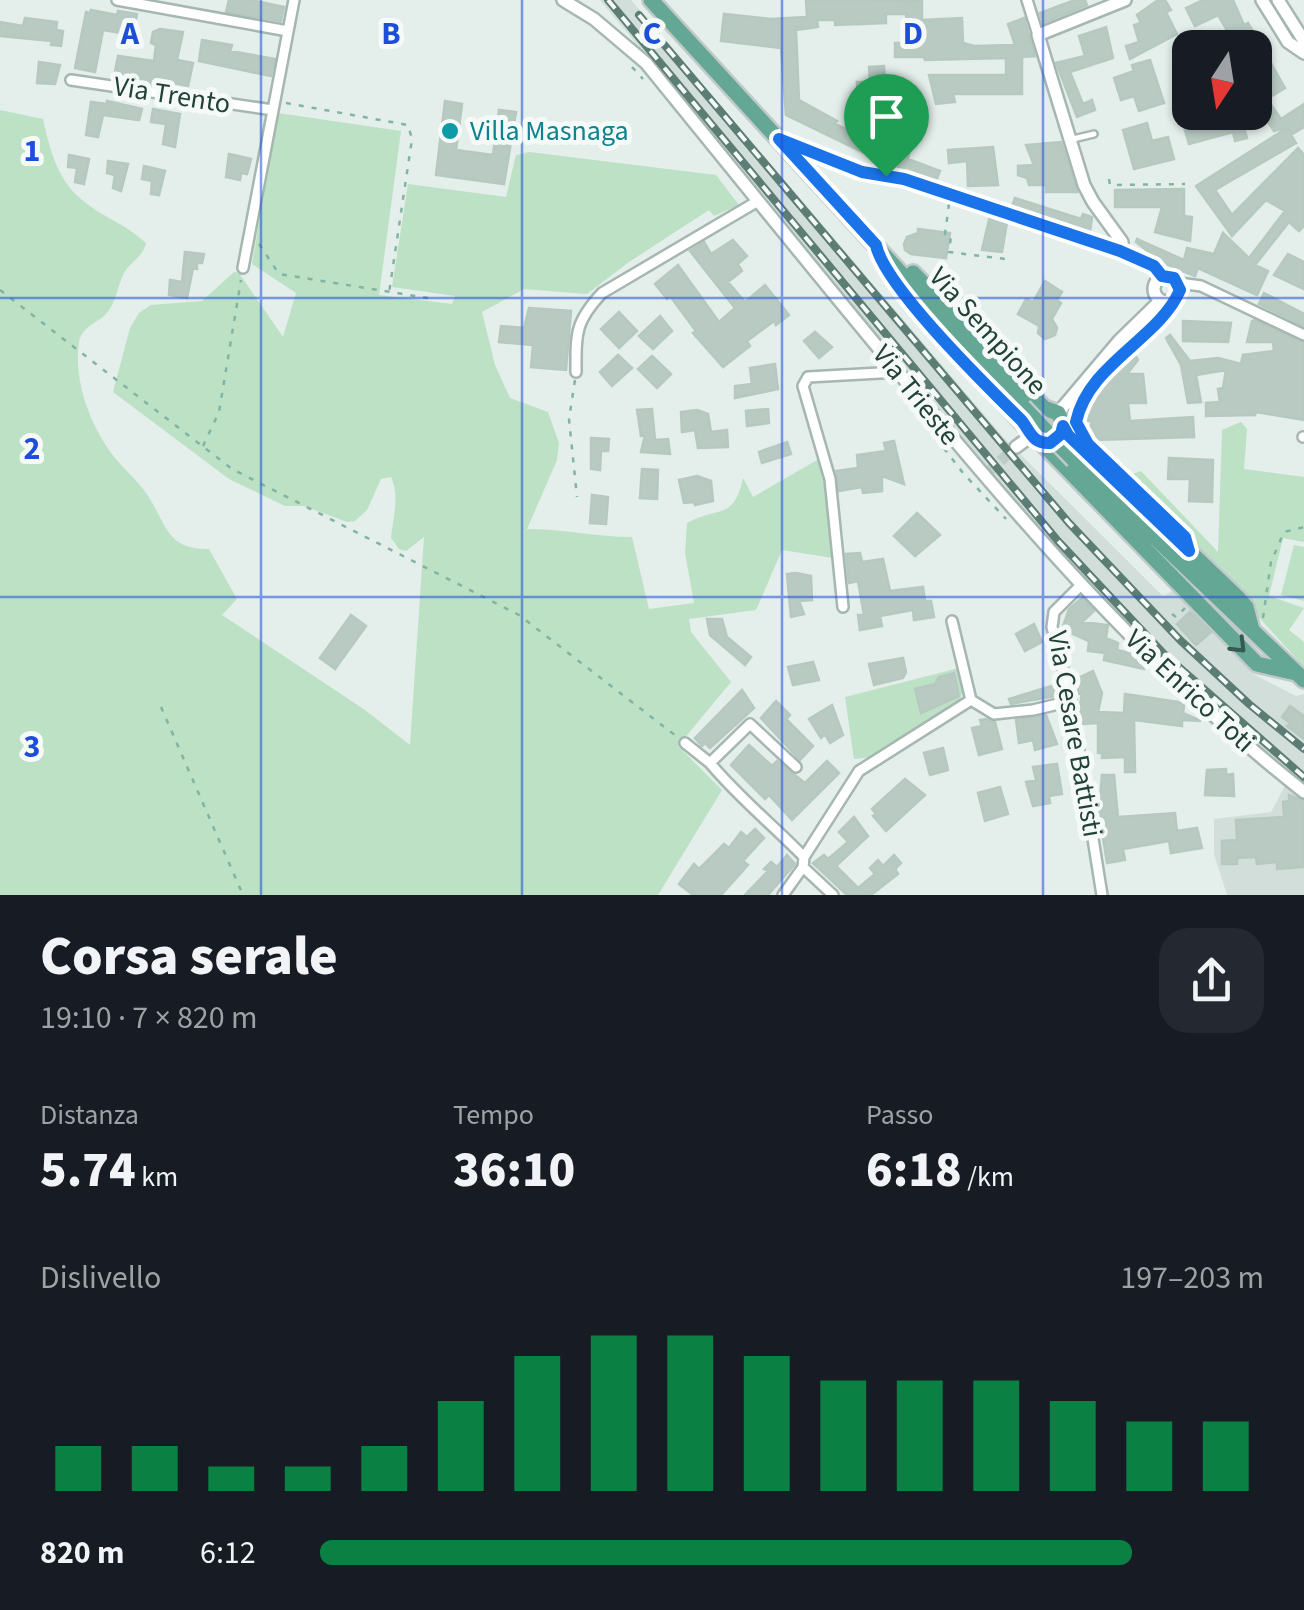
<!DOCTYPE html>
<html lang="it">
<meta charset="utf-8">
<style>
:root{--surface:#171b24;--page:#242831;--text:#f1f3f6;--muted:#9ea1a6;--accent:#0b8043}
body{margin:0;font-family:"Source Sans 3",sans-serif;background:var(--page);color:var(--text);height:100vh;display:flex;flex-direction:column;font-size:38px;white-space:nowrap}
*{box-sizing:border-box;margin:0}
p{font-size:32px;color:var(--muted)}
.icon{flex:none;width:55px;height:55px;fill:none;stroke:currentColor;stroke-width:2;stroke-linecap:round;stroke-linejoin:round}
.map{position:relative;height:895px;overflow:hidden}
.details{display:flex;flex-direction:column;background:var(--surface);flex:1}
.details>*{flex:none}
.needle{width:65px;rotate:192deg}
.tools{position:absolute;left:1172px;top:30px;display:grid;gap:20px}
.tools a{display:grid;place-items:center;width:100px;height:100px;border-radius:20px;background:var(--surface);box-shadow:0 2px 8px #0004;font-size:50px}
.pin{position:absolute;display:grid;place-items:center;width:85px;height:85px;color:#fff;margin:-102px -42px;border-radius:50% 50% 50% 0;rotate:-45deg;box-shadow:0 0 10px #0007}
.pin .icon{rotate:45deg}
.round{display:grid;place-items:center;flex:none;width:105px;height:105px;border-radius:30px;background:var(--page)}
.head{display:flex;align-items:center;justify-content:space-between;height:170px;padding:0 40px}
h1{font-size:55px;font-weight:800;line-height:75px}
.figures{display:grid;grid-template-columns:repeat(3,1fr);gap:15px;height:170px;padding:10px 40px}
.figures div{display:grid;align-content:center}
.figures b{font-size:50px;font-weight:800}
.figures small{font-size:28px;font-weight:400}
.figures p{font-size:28px}
.chart{height:280px;padding:20px 40px}
.chart p{display:flex;justify-content:space-between}
.chart svg{width:100%;height:180px;margin-top:10px;stroke:var(--accent);stroke-width:6}
ul{padding:0 40px;list-style:none;font-size:32px}
li{display:grid;grid-template-columns:160px 120px 1fr;align-items:center;height:75px}
li i{height:25px;border-radius:12px;background:var(--accent)}
.map>svg:first-child{display:block}
.built{fill:#d2ded9}
.green{fill:#bce1c5}
.building{fill:#b9cac3;stroke:#b6c9c1;stroke-width:2.5}
.lines{fill:none;stroke-linecap:round;stroke-linejoin:round}
.tertiary-tunnel{stroke:#bdccc7;stroke-width:11;stroke-dasharray:11 5.5;stroke-linecap:butt}
.service-casing{stroke:#a6b7b1;stroke-width:10}
.minor-casing{stroke:#a6b7b1;stroke-width:14}
.tertiary-casing{stroke:#a6b7b1;stroke-width:16}
.primary-casing{stroke:#c1cac8;stroke-width:20}
.path{stroke:#82b4a4;stroke-width:2.5;stroke-dasharray:5 8;stroke-linecap:butt}
.service{stroke:#fff;stroke-width:5}
.minor{stroke:#fff;stroke-width:9}
.tertiary{stroke:#fff;stroke-width:11}
.primary{stroke:#65a795;stroke-width:15}
.rail-casing{stroke:#5c7d74;stroke-width:8}
.rail{stroke:#f5faf8;stroke-width:4;stroke-dasharray:11;stroke-linecap:butt}
.primary-bridge-casing{stroke:#c1cac8;stroke-width:20;stroke-linecap:butt}
.primary-bridge{stroke:#65a795;stroke-width:15}
.oneway{stroke:#335b50}
.route-casing{stroke:#fff;stroke-width:20}
.route{stroke:#1a73e8;stroke-width:12}
.grid{fill:none;stroke:#1d4ed8;stroke-width:2.5;stroke-opacity:0.55}
.culture-dot{fill:#0f9aa8;stroke:#f5faf8;stroke-width:4}
.labels{text-anchor:middle;dominant-baseline:central;stroke-width:10;stroke-linejoin:round;paint-order:stroke}
.street-label{font-size:28px;fill:#224239;stroke:#f5faf8}
.culture-label{font-size:28px;fill:#0d838f;stroke:#f5faf8;text-anchor:start}
.grid-label{font-size:32px;text-anchor:middle;font-weight:bold;fill:#1d4ed8;stroke:#f5faf8;stroke-width:10;stroke-linejoin:round;paint-order:stroke}
</style>
<div class="map">
<svg width="1304" height="895" viewBox="0 0 1304 895">
<rect width="100%" height="100%" fill="#e4eeea"/>
<path class="built" d="M600,0H631L1004,438L1163,596L1174,590L1255,675L1296,696L1304,694V784L1278,764L1140,638L1066,558L922,394L846,296Z
M1286,784L1304,798V895H1227L1214,854V819L1271,812Z"/>
<path class="green" d="M0,110L43,119C50,151 58,183 86,203C106,219 124,223 146,243C144,256 131,261 124,273C117,287 116,304 105,315C95,324 82,327 79,342C73,381 91,428 115,458C125,470 137,480 146,493C167,523 165,550 209,549L237,599L222,615L365,710L410,745L424,537L406,551L399,549L391,538C393,519 400,495 391,477L381,479L367,510L355,521L347,522L304,506H285L229,479L113,392L130,328L139,313L151,305L202,301L234,272L239,273L283,337L296,293L252,264L278,113L401,131L379,295L452,304L455,296L392,287L408,184L506,197L516,155L529,152L716,175L739,205L714,216L709,210L629,262L587,294L524,289L482,312L495,365L510,398L548,412L559,443L557,460L527,529C563,529 597,537 632,537L649,609L694,603L685,553L687,523C718,506 734,521 743,478L753,497L819,459L828,503L833,558L782,550L756,610L689,619L691,632L731,682L678,746L722,790L658,895H0Z
M1241,422L1247,429L1244,469L1304,477V542L1283,538L1269,596L1304,608L1289,630L1304,642V667L1130,475L1141,471L1218,552L1222,430Z
M1294,545L1304,547V601L1281,595Z
M959,668L964,687L959,703L872,757L854,759L845,697Z"/>
<path class="building" d="M229,0H251L284,7L281,21L226,12Z
M806,0L922,1V20L962,18L963,43L974,46L1015,45L1008,24L1024,18L1035,56L1022,57V94H953L955,102L936,104L929,75H1006V58L925,60L924,57H895V43H908L906,14H886V23L835,25V20H817L818,27L796,30L799,100L837,121L835,124L887,148L881,161L786,115L781,48L721,41L724,14L770,19L807,17Z
M1075,0H1085L1087,5L1043,23L1040,13Z
M1158,0H1165L1171,10L1166,12L1177,34L1130,59L1126,46L1139,42L1134,25L1141,23L1137,15Z
M1203,0H1233L1244,25L1248,23L1285,88L1270,97L1255,71V48H1240L1236,41L1234,42L1218,15L1195,26L1186,8Z
M91,10L117,15L118,11L137,14L133,35L103,30L95,72L75,68L86,12L90,13Z
M25,18L57,22L56,30L63,31L61,46L51,45L52,41L0,36V22L23,26Z
M1106,27L1113,58L1070,72L1083,104L1092,100L1095,110L1077,117L1056,63L1085,56L1079,36Z
M160,29L183,32L177,60L193,63L188,86L154,79L153,84L114,77L118,56L154,61L156,45L151,43L153,32Z
M202,40L232,45L230,51L275,59L271,76L199,61Z
M1150,60L1164,103L1139,111L1134,96L1121,100L1114,78L1134,71L1132,65Z
M39,62L60,65L55,84L37,83Z
M884,66L886,102L858,100L857,82H870L869,67Z
M1267,99L1281,119L1304,104V127L1291,135L1296,143L1215,190L1232,215L1298,148L1304,155V226L1299,231L1289,222L1255,265L1268,271L1257,295L1198,268L1195,276L1163,263L1136,242L1137,239L1184,260L1187,248L1214,254L1223,233L1249,258L1285,211L1266,200L1232,236L1196,186L1287,128L1290,133L1288,127L1274,131L1257,106Z
M107,101L142,109L139,120L103,115L98,137L86,135L91,102L107,104Z
M445,101L462,104L456,150L493,155L499,110L516,112L504,184L436,175Z
M153,109L180,114L175,147L163,144L166,124L151,122Z
M1195,112H1240L1247,138L1235,141L1233,132L1189,144L1182,120L1196,116Z
M1147,123L1152,141L1168,137L1174,159L1134,169L1123,130Z
M901,137H913L908,159L940,171L936,181L898,168Z
M1061,142L1077,192H1046V185H1029L1027,178L1018,175V166L1034,165L1026,145Z
M993,147L998,185L968,186L967,161L949,163L948,150Z
M229,154L251,159L247,174L241,173L240,180L226,177Z
M69,155L89,159L84,184L75,182L77,168L68,167Z
M108,161L128,164L121,191L113,188L115,175L107,173Z
M144,166L165,171L159,195L151,194L152,181L142,179Z
M1184,189V216L1192,217L1190,241L1155,232L1162,207H1115V190Z
M1015,198L1081,219L1083,214L1092,217L1090,232L1012,206Z
M990,216L1007,222L1002,252L982,250Z
M918,229L950,233L946,258L911,254L905,250L904,244L907,237L918,233Z
M733,240L747,256L738,264L742,271L728,282L745,302L765,285L789,315L776,325L774,321L747,341L750,346L723,367L693,333L696,331L670,296L667,299L655,284L678,265L719,322L735,308L690,251L704,242L711,254Z
M185,252L204,254L202,263H197V269L193,268L187,298L169,295L170,280L182,282Z
M1288,254L1304,262V289L1274,275Z
M1045,281L1062,292L1057,300L1061,303L1052,319L1057,328L1055,335L1045,339L1038,333L1039,326L1018,314L1026,299L1033,302Z
M1264,293L1304,314V326L1259,304Z
M529,308L571,311L566,370L531,367L533,345L499,342L501,326L524,328Z
M619,312L637,331L619,348L601,329Z
M660,316L672,331L653,349L639,336Z
M1255,320L1304,343V420L1256,412L1255,415L1206,416V403L1220,402L1218,389L1223,388L1226,370L1196,375L1201,402L1188,403L1181,365L1166,338L1170,335L1190,361L1218,358L1241,364L1243,355L1274,351L1273,342H1247L1252,321Z
M1183,321L1231,323L1228,342L1183,341Z
M815,332L832,347L819,358L804,341Z
M1133,351L1138,360L1127,374H1143L1146,403H1128L1130,421L1193,417L1194,437L1093,440L1089,433L1092,421H1088L1086,409L1105,379Z
M618,355L632,368L612,386L600,372Z
M652,356L671,374L657,388L638,369Z
M775,364L778,389L735,398V386L752,384L750,368Z
M652,409L655,440L668,439L670,454L641,452L645,435L641,436L637,410Z
M768,409L769,423L747,426L746,411Z
M697,410L708,414L711,432L727,430L728,447L698,448L695,430L682,432L681,412Z
M591,438L609,439L608,451H601L600,470L591,469Z
M894,441L904,484L882,476V491L863,493L862,487L839,491L836,471L858,468L857,455L886,451L884,443Z
M787,442L791,454L762,463L759,452Z
M1169,458L1213,460L1212,502L1189,501L1190,479H1168Z
M642,469L658,470L657,499L640,498Z
M697,476L711,481L713,501L695,505L694,502L684,503L679,480Z
M592,495L608,497L606,524L590,523Z
M917,513L940,535L915,556L894,536Z
M860,553L862,562L883,559L890,591L923,587L925,601H931L934,617L914,620L913,610L880,616L882,626L860,630L858,615H864L858,581L849,583L846,554Z
M796,573L811,576L812,600L799,601L804,614L791,617L787,574Z
M1082,598L1094,611L1082,622L1108,625L1106,638L1118,643L1117,650L1137,655L1145,663L1144,669L1104,660L1105,653L1088,651L1089,641L1062,629L1069,609Z
M1190,612L1211,632L1196,645L1177,624Z
M351,615L366,626L335,669L320,658Z
M707,619H722L727,637L751,657L745,665L710,635Z
M1034,624L1042,642L1025,651L1016,634Z
M903,658L906,672L903,678L874,685L869,664Z
M813,662L819,680L793,685L788,667Z
M1093,671L1102,693L1098,712L1124,713L1125,694L1178,702L1184,705L1183,713L1201,721L1182,720V726L1134,720L1135,772H1125V757L1102,758V753H1098V723L1083,724L1080,706L1082,693L1078,694L1074,680Z
M954,673L959,696L921,713L915,689L935,684L939,677Z
M1058,684L1061,695L1011,704L1009,699Z
M742,690L754,708L710,748L705,743L702,746L695,738Z
M776,701L790,715L786,719L813,746L800,760L761,718Z
M832,705L843,735L830,743L825,734L821,738L809,719Z
M1290,706L1304,716V739L1287,726L1290,723L1282,717Z
M1046,715L1057,744L1035,750L1033,740L1019,743L1016,720Z
M986,719L995,722L1002,749L979,755L972,728L982,726L980,720Z
M749,745L772,766L777,761L805,783L827,761L839,773L792,820L769,795L765,799L731,765Z
M943,748L948,770L930,775L924,753Z
M1057,764L1062,794L1049,796L1050,803L1033,806L1026,782L1036,780L1033,767Z
M1226,769V775L1233,774L1234,796L1205,795L1207,770Z
M1102,775H1114L1118,817L1175,813L1177,831L1197,828L1202,848L1171,853L1169,841L1123,849L1125,860L1107,863L1099,812Z
M905,779L925,795L886,831L873,816L876,814L872,809Z
M1000,787L1008,814L985,821L978,793Z
M1289,795L1304,801V867L1277,869V862L1257,864L1256,857L1237,858V864H1222V841L1237,840L1236,820L1284,817L1283,802L1289,801Z
M854,817L868,836L836,866L858,888L875,874L870,868L878,860L883,866L894,855L901,863L895,869L898,874L871,895H847L813,863L824,855L828,859L848,842L839,832Z
M755,829L764,838L743,861L748,865L721,895H693L679,884L694,864L699,869L724,844L729,848L741,832L747,837Z
M787,855L795,864L768,895H745L768,871L764,869L771,862L777,867Z"/>
<g class="lines">
<path class="tertiary-tunnel" d="M988,472L1016,447"/>
<defs>
<path id="service" d="M1073,139L1094,134
M1173,301L1171,310C1138,337 1084,380 1075,422L1088,444L1183,535"/>
<path id="minor" d="M117,0L288,31
M1027,0L1038,35
M71,80L273,110
M781,140L861,172L904,179L1120,251
M243,268L294,0
M1179,283L1201,286L1304,335
M576,372C576,333 575,322 602,293L758,201
M1303,437H1304
M1082,584L1054,612L1052,627L1071,701L1102,895
M843,607L830,479L803,386L808,377L898,372
M952,621L971,700
M685,743L710,763
M796,767L750,724L710,763C738,797 773,825 804,857
M803,867L833,895
M783,895L803,867L804,857L859,771L971,700L994,714L1033,710L1071,701"/>
<path id="tertiary" d="M563,0L594,19L646,63C729,165 811,267 895,368C1019,520 1149,670 1304,792
M1125,0L1038,35L1084,185L1093,202L1122,242L1120,251L1153,265L1162,276
M1262,0L1288,42L1304,53
M1278,0L1304,41
M1154 289a13 13 0 1 1 26 0a13 13 0 1 1-26 0Z
M1058,413L1119,341L1160,301
M1016,447L1031,436"/>
<path id="primary" d="M651,0L1023,407
M913,273L1044,408L1058,413L1068,435L1238,598L1246,607L1252,630
M894,279L916,308L1028,429
M1043,444L1257,664L1296,673
M1074,460L1304,680"/>
</defs>
<use href="#service" class="service-casing"/>
<use href="#minor" class="minor-casing"/>
<use href="#tertiary" class="tertiary-casing"/>
<use href="#primary" class="primary-casing"/>
<path class="path" d="M632,67L643,79
M286,103L408,125L412,139L389,293
M1109,179L1110,185L1185,184
M949,204L945,234L951,236L949,252L1005,259
M259,244L279,274L434,299
M0,290L232,469L519,615L676,736
M575,380L569,419L577,497
M936,438L963,473L1006,519
M203,446L219,412L241,280
M1172,614L1176,617L1185,608
M1263,618L1271,562L1284,532L1304,527
M161,707L243,895"/>
<use href="#service" class="service"/>
<use href="#minor" class="minor"/>
<use href="#tertiary" class="tertiary"/>
<use href="#primary" class="primary"/>
<defs>
<path id="rail" d="M608,0L1058,541L1164,654L1304,777
M639,15L1069,523L1180,640L1249,704L1304,749"/>
</defs>
<use href="#rail" class="rail-casing"/>
<use href="#rail" class="rail"/>
<defs>
<path id="primary-bridge" d="M1023,407L1074,460"/>
</defs>
<use href="#primary-bridge" class="primary-bridge-casing"/>
<use href="#primary-bridge" class="primary-bridge"/>
</g>
<defs><path id="oneway-chevron" d="M-2-3.5L2.5 0L-2 3.5" fill="none" stroke-width="1.6" stroke-linecap="round" stroke-linejoin="round" transform="scale(2.5)"/></defs>
<use class="oneway" href="#oneway-chevron" transform="translate(1239 646) rotate(45)"/>
<g class="lines">
<defs>
<path id="route" d="M779,139L862,172L904,179L1120,251L1154,266L1162,276L1174,278L1180,290C1159,339 1088,364 1076,422L1088,444L1185,537L1189,551L1068,435L1063,426L1061,434L1050,443C1033,444 1031,433 1022,421C988,387 884,286 876,245Z"/>
</defs>
<use href="#route" class="route-casing"/>
<use href="#route" class="route"/>
</g>
<path class="grid" d="M261,0V895M522,0V895M782,0V895M1043,0V895M0,298H1304M0,597H1304"/>
<circle class="culture-dot" cx="450" cy="131" r="10"/>
<g class="labels">
<g class="street-label">
<text transform="translate(172 95) rotate(9)">Via Trento</text>
<text transform="translate(988 331) rotate(48)">Via Sempione</text>
<text transform="translate(916 395) rotate(51)">Via Trieste</text>
<text transform="translate(1190 691) rotate(43)">Via Enrico Toti</text>
<text transform="translate(1075 734) rotate(80)">Via Cesare Battisti</text>
</g>
<g class="culture-label">
<text x="470" y="131">Villa Masnaga</text>
</g>
</g>
<g class="grid-label">
<text x="130" y="44">A</text>
<text x="391" y="44">B</text>
<text x="652" y="44">C</text>
<text x="913" y="44">D</text>
<text x="32" y="161">1</text>
<text x="32" y="459">2</text>
<text x="32" y="757">3</text>
</g>
</svg>
<div class="tools">
<a><svg class="needle" viewBox="-14 -14 28 28"><path d="M0-13l5 13h-10z" fill="#e53935"/><path d="M0 13l5-13h-10z" fill="#9ea1a6"/></svg></a>
</div>
<div class="pin" style="left:886px;top:176px;background:#1e9e55"><svg class="icon" aria-label="arrive" viewBox="0 0 24 24"><path d="M6 21V4h12l-3 4 3 4H6"/></svg></div>
</div>
<section class="details">
<div class="head"><div><h1>Corsa serale</h1><p>19:10 · 7 × 820 m</p></div><a class="round"><svg class="icon" aria-label="share" viewBox="0 0 24 24"><path d="M12 15V3M7 8l5-5 5 5M5 13v7h14v-7"/></svg></a></div>
<div class="figures">
<div><p>Distanza</p><b>5.74<small> km</small></b></div>
<div><p>Tempo</p><b>36:10</b></div>
<div><p>Passo</p><b>6:18<small> /km</small></b></div>
</div>
<div class="chart"><p><span>Dislivello</span>197–203 m</p>
<svg viewBox="0 0 160 44" preserveAspectRatio="none"><path d="M5 44V33M15 44V33M25 44V38M35 44V38M45 44V33M55 44V22M65 44V11M75 44V6M85 44V6M95 44V11M105 44V17M115 44V17M125 44V17M135 44V22M145 44V27M155 44V27"/></svg>
</div>
<ul>
<li><b>820 m</b>6:12<i style="width:86%"></i></li>
</ul>
</section>
